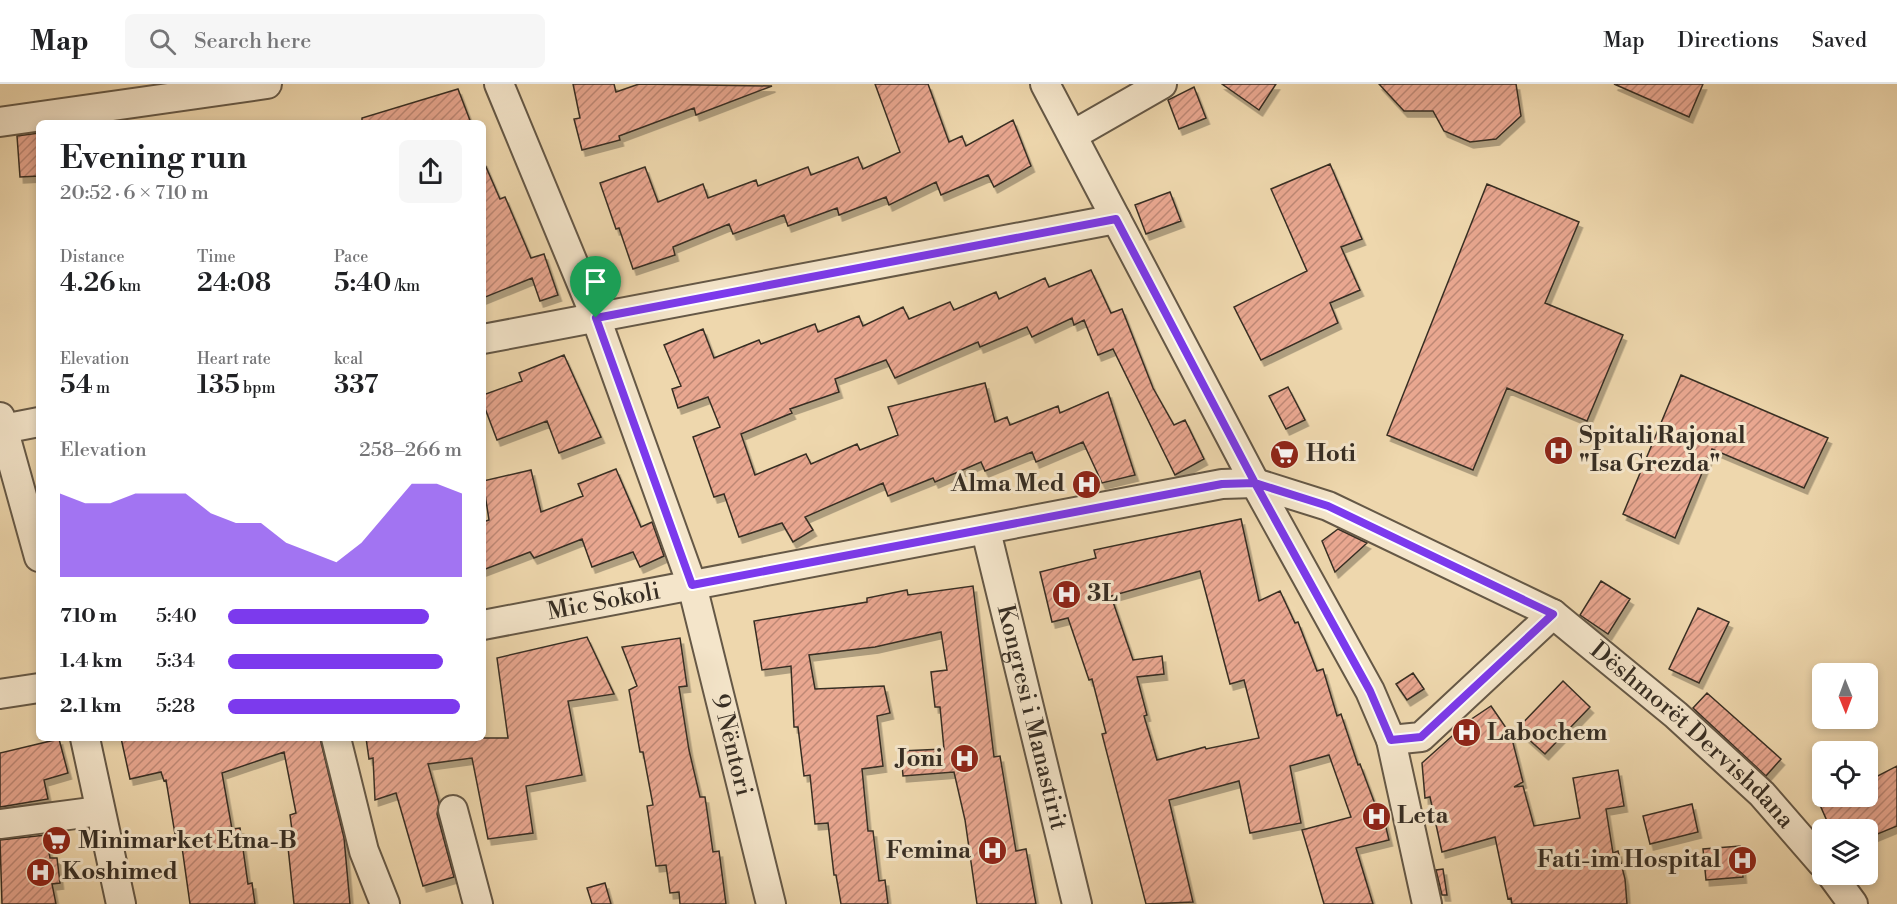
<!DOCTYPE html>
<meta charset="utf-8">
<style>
:root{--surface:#fff;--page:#f6f6f6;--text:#202124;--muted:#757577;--line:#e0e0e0;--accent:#7c3aed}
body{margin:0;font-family:"Libre Bodoni",serif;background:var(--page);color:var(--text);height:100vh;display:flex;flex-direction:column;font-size:22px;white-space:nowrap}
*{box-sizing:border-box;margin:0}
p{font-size:20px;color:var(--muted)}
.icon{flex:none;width:33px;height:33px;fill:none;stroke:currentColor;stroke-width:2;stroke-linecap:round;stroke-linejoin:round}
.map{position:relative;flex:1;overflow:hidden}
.details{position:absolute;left:36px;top:36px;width:450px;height:621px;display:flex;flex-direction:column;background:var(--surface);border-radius:9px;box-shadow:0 3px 9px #0003}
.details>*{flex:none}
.needle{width:39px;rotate:179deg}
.tools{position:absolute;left:1812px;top:579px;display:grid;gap:12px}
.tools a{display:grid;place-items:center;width:66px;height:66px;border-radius:9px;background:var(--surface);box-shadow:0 3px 9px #0003;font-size:30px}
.pin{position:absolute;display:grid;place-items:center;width:51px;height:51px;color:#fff;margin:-62px -26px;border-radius:50% 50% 50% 0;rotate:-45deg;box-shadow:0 0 6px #0007}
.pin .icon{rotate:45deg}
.round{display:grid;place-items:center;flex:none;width:63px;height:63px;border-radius:9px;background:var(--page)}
.summary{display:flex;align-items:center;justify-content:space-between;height:102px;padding:0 24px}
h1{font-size:33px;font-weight:600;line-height:45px}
.figures{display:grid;grid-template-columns:repeat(3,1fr);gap:9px;height:102px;padding:6px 24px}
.figures div{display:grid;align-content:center}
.figures b{font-size:26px;font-weight:600}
.figures small{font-size:16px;font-weight:400}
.figures p{font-size:16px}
.chart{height:168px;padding:12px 24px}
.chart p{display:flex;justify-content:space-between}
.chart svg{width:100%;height:108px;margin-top:6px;fill:var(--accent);opacity:.7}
ul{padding:0 24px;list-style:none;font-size:20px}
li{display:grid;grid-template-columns:96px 72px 1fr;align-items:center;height:45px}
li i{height:15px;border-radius:8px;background:var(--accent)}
header{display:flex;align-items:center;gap:36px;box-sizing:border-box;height:84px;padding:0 30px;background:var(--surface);border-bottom:2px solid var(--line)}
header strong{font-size:28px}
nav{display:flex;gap:33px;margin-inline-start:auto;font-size:21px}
.search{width:420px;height:54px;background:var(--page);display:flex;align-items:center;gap:15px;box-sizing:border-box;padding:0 21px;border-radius:9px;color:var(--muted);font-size:22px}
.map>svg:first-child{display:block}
.building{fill:url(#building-hatch);stroke:#372e24;stroke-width:1.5;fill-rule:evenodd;filter:url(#shadow)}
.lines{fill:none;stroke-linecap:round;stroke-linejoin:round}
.minor-casing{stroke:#655846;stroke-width:32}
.minor{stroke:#f4e5ca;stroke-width:28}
.route-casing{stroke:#fff;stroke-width:12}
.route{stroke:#7c3aed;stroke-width:8}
.labels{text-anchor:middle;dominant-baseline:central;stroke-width:6;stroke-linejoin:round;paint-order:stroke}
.poi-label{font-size:24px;font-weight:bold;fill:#372e24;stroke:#f4e5ca;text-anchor:start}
.street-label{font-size:24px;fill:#372e24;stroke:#f4e5ca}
</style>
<header>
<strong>Map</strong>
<div class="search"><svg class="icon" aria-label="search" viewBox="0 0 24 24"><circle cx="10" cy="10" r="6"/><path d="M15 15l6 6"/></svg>Search here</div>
<nav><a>Map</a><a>Directions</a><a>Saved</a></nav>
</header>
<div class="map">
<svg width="1897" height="820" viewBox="0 0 1897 820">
<defs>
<pattern id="building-hatch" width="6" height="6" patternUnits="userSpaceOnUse" patternTransform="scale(1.5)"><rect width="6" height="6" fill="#e9a790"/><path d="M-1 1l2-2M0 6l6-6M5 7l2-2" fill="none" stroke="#be8875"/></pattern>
<filter id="shadow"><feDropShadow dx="3.5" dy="6" stdDeviation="0" flood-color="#0004"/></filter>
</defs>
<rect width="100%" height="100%" fill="#eed7ad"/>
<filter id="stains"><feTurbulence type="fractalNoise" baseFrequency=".00333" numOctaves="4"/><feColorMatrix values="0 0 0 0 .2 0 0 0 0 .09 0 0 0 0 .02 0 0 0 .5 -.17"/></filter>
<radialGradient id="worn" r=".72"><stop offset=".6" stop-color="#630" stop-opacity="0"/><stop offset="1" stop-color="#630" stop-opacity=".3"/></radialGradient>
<path class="building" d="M573,0H614L616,8L639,0L772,2L696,31L694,24L619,52L620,56L582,66L574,35L580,34Z
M875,0H928L949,58L962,52L966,62L1013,36L1031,82L994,103L988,91L941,111L936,98L889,121L886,113L839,131L837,124L788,142L784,131L733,150L729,140L673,163L675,171L633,185L619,144L616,145L600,99L645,83L658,118L703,100L708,114L756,96L758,102L808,83L811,91L858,73L863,85L900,68Z
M1222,0H1276L1259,26Z
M1379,0H1516L1521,32L1496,55L1470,58L1444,47L1433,27H1404Z
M1614,0H1703L1689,33Z
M1194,3L1206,34L1179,45L1168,16Z
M458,5L471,39H362V34Z
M39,49V92L20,93L17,52Z
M483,76L500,115L505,113L531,174L544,170L558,211L540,217L532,194L483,214Z
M1330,80L1362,155L1341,163L1360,206L1330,219L1338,239L1261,276L1234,223L1307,187L1271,105Z
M1487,100L1579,138L1545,219L1623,251L1587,337L1507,304L1473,386L1387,351Z
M1170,108L1181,137L1146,150L1135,121Z
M1091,186L1111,229L1122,225L1153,304L1174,341L1185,336L1204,375L1175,391L1113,265L1098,271L1084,236L1074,241L1072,234L1032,253L1027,243L980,263L978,258L895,294L886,276L835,295L839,308L790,325L792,329L741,350L755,391L806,370L811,380L857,360L860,366L898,351L888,323L985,299L995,338L1007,333L1010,341L1058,322L1060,329L1108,308L1135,391L1102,399L1083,358L1036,378L1032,368L985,387L981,378L935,398L933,394L888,412L883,399L805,433L813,446L793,458L782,439L739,453L724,410L714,413L693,353L720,343L708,313L678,324L672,305L681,302L664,261L703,245L714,274L759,256L761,260L815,240L818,248L859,232L863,242L903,223L909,235L950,218L954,226L996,208L999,215L1045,194L1049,203Z
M564,271L601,353L559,369L547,337L497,356L483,319V311L522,297L519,289Z
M1681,291L1828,354L1804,404L1712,365L1675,454L1623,430Z
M1288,303L1305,336L1286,345L1269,312Z
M616,385L641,443L652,438L664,472L640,483L633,468L592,483L582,455L534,474L530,468L483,486V438L489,436L483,397L531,386L541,428L583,412L578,400Z
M1241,435L1259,517L1280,507L1295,539L1298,538L1317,587L1323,585L1337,632L1341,630L1358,681L1360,680L1378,728L1382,727L1389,756L1356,764L1373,820H1324L1312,779L1302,746L1351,733L1329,671L1290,682L1301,739L1250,749L1239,697L1169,716L1193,818L1146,820L1102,650L1106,649L1092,595L1089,596L1068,534L1052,538L1040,488L1096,474L1094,466ZM1200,487L1230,600L1244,596L1259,654L1206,665L1205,663L1157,676L1144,632L1147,631L1137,593L1164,590L1162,572L1133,576L1111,512Z
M1338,445L1367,459L1335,488L1322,457Z
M1601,497L1630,515L1608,550L1580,531Z
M973,502L994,673L1000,672L1016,767L1026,765L1036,820H977L965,736L954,688L903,692L901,667L944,665L940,623H935L931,588L947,586L941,548L875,563L809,571L815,605L884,602L890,629L877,632L883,682L862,685L868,747H873L879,797L885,796L888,820H841L836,791H834L828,739L815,740L810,691L804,692L798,643H794L791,582L762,586L754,537L867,518V514L907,506L908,511Z
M1698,524L1729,538L1699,599L1669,585Z
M587,553L614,610L568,617L582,691L526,702L533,749L488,755L472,674L428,680L439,719L437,730L454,793L423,802L396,709L375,716L373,674L369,675L366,654H508L497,574Z
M680,554L687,602L679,603L689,666L700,713H705L713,768L719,767L726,820H680L679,808L670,809L666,781L656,782L647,722L653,721L643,668H640L629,606L637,602L622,563Z
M1413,589L1424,605L1407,616L1396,600Z
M1563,597L1590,623L1545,670L1517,645Z
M1707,609L1781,675L1766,692L1693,624Z
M1491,622L1511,651L1523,698L1514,703L1523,702L1534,742L1580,734L1573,694L1618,686L1624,722L1606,725L1613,769L1618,767L1625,795L1627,820H1512L1511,814L1508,815L1495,753L1442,768L1430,713L1425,714L1422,679L1470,636Z
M121,654H320L344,754L350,820H294L288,763L294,762L290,731L296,729L284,668L222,689L232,745L240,744L248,800L252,799L255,820H190L180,749L175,750L166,696L164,697L161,688L130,695Z
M59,655L68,689L44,696L48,715L0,723V669Z
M1897,682V742L1868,754V746H1831L1820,721L1837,712H1868V697Z
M1692,720L1698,748L1650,760L1643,732Z
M46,751L50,774H57L60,799L52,800L56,820H2L0,756Z
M1740,762L1743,793L1706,796L1703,765Z
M1443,785L1447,811H1442L1436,786Z
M605,799L611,820H592L587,804Z"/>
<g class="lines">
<defs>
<g id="minor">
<path id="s1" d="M499,0L596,234L692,501L771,820"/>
<path d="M1045,0L1255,399L1370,607L1391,656L1427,820"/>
<path d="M0,38L267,0"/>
<path d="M1073,51L1162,0"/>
<path d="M483,255L1116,135"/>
<path d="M0,333L39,473"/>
<path d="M3,345L39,338"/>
<path id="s2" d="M986,447L1077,820"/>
<path id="s3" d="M483,541L1222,400L1255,399L1328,422L1553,530L1676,631L1762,710L1822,779"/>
<path d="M0,610L39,604"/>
<path d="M85,654L121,820"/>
<path d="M336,654L364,767L385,820"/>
<path d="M1391,656L1421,653L1553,530"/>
<path d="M453,726L478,820"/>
<path d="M0,740L99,727"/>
<path d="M1831,790L1853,820"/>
</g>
</defs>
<use href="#minor" class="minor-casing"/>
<use href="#minor" class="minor"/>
</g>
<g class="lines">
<defs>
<path id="route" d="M596,234L692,501L1222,400L1255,399L1370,607L1391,656L1421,653L1553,530L1328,422L1255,399L1116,135L596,234"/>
</defs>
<use href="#route" class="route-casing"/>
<use href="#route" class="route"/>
</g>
<defs>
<symbol id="hospital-disc" viewBox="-11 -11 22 22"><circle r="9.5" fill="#8f2418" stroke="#f4e5ca"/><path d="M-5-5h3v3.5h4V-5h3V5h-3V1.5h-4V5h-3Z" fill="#fff"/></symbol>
<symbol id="supermarket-disc" viewBox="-11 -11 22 22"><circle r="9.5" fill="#8f2418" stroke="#f4e5ca"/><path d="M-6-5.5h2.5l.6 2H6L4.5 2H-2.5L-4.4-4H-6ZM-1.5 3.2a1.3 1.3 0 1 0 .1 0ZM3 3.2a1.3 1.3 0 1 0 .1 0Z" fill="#fff"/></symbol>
</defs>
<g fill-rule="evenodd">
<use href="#hospital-disc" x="1542" y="350" width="33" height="33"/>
<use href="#supermarket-disc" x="1268" y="354" width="33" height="33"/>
<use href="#hospital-disc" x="1070" y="384" width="33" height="33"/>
<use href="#hospital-disc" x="1050" y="494" width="33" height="33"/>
<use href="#hospital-disc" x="1450" y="632" width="33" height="33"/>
<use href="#hospital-disc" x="948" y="658" width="33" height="33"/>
<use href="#hospital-disc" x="1360" y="716" width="33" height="33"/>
<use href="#supermarket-disc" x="40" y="740" width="33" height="33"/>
<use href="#hospital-disc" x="976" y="750" width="33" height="33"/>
<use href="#hospital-disc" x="1726" y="760" width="33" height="33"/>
<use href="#hospital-disc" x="24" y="772" width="33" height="33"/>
</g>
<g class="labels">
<g class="poi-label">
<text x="1579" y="352">Spitali Rajonal<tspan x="1579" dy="28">"Isa Grezda"</tspan></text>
<text x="1306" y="370">Hoti</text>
<text x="1065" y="400" text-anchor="end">Alma Med</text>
<text x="1087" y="510">3L</text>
<text x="1487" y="649">Labochem</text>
<text x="943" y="675" text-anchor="end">Joni</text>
<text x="1397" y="732">Leta</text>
<text x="78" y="757">Minimarket Etna-B</text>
<text x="971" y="767" text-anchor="end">Femina</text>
<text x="1721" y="776" text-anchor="end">Fati-im Hospital</text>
<text x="62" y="788">Koshimed</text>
</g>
<g class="street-label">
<text stroke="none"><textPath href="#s3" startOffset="123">Mic Sokoli</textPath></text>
<text stroke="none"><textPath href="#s2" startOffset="192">Kongresi i Manastirit</textPath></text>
<text stroke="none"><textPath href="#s3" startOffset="1296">Dëshmorët Dervishdana</textPath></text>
<text stroke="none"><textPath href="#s1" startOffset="702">9 Nëntori</textPath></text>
</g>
</g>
<rect width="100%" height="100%" filter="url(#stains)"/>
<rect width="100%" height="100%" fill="url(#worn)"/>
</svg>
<div class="tools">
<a><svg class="needle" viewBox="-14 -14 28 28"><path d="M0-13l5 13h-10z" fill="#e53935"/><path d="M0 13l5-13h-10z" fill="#757577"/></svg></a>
<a><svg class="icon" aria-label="locate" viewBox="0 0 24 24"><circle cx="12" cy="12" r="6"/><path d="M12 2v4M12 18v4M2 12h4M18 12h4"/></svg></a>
<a><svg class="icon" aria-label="layers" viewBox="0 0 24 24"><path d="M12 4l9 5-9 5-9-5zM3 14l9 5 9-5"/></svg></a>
</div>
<div class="pin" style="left:596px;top:234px;background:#1e9e55"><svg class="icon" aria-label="arrive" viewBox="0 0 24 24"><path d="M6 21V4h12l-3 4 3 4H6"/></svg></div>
<section class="details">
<div class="summary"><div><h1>Evening run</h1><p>20:52 · 6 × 710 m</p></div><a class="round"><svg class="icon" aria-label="share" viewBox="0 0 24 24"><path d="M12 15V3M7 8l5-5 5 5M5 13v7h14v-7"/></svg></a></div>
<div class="figures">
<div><p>Distance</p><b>4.26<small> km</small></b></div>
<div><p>Time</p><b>24:08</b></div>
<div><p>Pace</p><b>5:40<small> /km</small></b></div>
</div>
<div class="figures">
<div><p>Elevation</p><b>54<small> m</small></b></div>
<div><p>Heart rate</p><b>135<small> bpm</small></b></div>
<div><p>kcal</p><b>337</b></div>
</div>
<div class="chart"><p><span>Elevation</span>258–266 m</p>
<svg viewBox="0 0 160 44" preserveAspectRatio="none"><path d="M0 44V10L10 14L20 14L30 10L40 10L50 10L60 18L70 22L80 22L90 30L100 34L110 38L120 30L130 18L140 6L150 6L160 10V44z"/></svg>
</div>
<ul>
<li><b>710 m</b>5:40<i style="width:86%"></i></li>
<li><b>1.4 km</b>5:34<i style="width:92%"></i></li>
<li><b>2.1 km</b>5:28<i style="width:99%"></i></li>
</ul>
</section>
</div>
